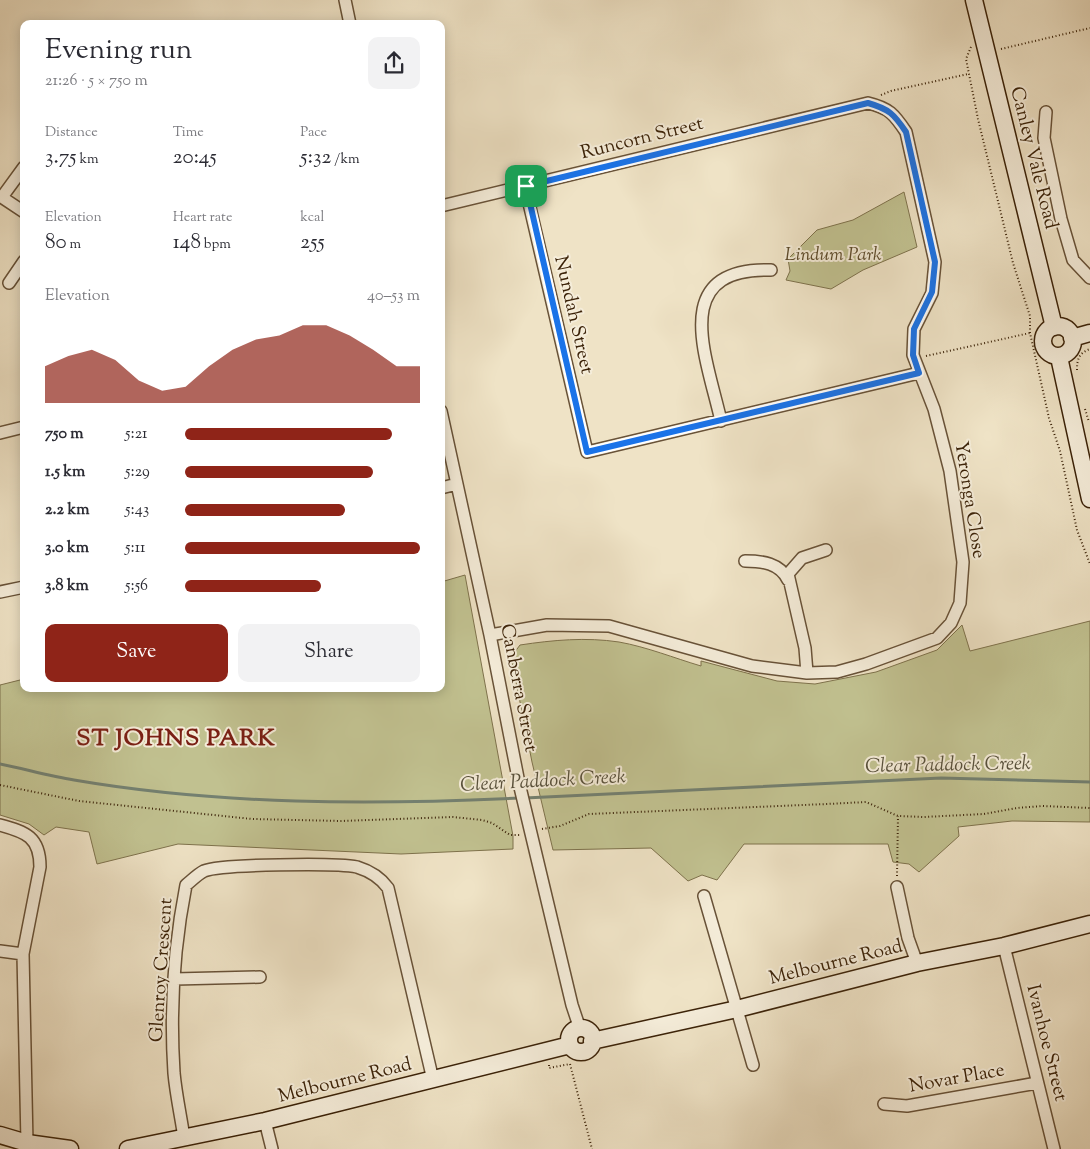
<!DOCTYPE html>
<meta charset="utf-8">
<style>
:root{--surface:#fff;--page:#f2f2f3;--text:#2b2b33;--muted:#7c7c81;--accent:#8f2418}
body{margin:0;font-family:"Sorts Mill Goudy",serif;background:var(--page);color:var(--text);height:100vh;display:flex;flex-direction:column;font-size:19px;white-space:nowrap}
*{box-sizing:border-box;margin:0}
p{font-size:16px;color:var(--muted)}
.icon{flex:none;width:28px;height:28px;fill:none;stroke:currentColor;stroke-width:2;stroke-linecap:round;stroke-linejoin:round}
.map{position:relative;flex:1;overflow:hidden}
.drawer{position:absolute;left:20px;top:20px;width:425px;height:672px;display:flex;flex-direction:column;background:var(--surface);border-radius:10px;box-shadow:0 2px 12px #0003}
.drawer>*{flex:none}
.pin{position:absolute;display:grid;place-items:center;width:42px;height:42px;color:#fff;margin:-21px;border-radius:10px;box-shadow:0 2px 8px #0006}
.round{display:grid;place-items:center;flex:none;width:52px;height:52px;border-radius:10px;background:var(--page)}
.headline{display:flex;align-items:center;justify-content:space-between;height:85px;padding:0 25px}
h1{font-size:28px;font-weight:600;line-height:38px}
.metrics{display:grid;grid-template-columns:repeat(3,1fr);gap:8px;height:85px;padding:5px 25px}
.metrics div{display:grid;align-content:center}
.metrics b{font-size:21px;font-weight:600}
.metrics small{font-size:14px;font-weight:400}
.metrics p{font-size:14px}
.chart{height:140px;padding:10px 25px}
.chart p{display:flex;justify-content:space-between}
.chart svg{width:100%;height:90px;margin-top:5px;fill:var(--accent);opacity:.7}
.action{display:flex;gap:10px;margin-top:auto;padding:10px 25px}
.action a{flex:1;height:58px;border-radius:10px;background:var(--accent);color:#fff;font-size:20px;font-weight:600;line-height:58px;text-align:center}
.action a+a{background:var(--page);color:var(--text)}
ul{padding:0 25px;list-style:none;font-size:16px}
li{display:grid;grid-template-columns:80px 60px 1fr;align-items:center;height:38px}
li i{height:12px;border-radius:6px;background:var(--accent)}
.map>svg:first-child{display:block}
.green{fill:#c1c190;stroke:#7e724c}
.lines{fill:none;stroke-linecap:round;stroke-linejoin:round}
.stream{stroke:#748070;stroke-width:3}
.street-casing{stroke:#685238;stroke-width:14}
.secondary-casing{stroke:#3b2208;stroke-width:19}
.path{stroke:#3b2208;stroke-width:2;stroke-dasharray:1 2.5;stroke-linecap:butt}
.street{stroke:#f5edda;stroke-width:11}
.secondary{stroke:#f5edda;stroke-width:16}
.route-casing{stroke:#fff;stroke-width:10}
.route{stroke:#1a73e8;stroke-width:6}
.labels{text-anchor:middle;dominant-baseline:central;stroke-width:4;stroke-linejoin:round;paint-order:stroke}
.street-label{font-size:19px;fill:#3b2208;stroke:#f5edda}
.park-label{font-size:19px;font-style:italic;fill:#5c4a2a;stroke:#f5edda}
.water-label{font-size:20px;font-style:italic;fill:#58513c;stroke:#f5edda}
.district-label{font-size:24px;font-weight:bold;letter-spacing:1px;fill:#7a1f14;stroke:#f5edda}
</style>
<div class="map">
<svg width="1090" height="1149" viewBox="0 0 1090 1149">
<rect width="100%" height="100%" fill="#efe3c6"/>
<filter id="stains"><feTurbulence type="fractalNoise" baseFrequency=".004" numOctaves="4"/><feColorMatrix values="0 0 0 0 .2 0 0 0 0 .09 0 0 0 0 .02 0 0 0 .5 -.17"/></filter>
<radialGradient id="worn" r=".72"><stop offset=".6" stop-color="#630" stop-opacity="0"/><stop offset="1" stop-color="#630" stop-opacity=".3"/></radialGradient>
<path class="green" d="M904,192L917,247L863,270L831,289L786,280L790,271L788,259L817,230L853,220Z
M465,575L513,836V849L401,854L178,844L97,864L89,832L56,827L44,835L29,824L0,815V685L24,679V689H441V582Z
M1090,621V822L1012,821L958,827L959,836L919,872L909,864L893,862L888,844H744L717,880L702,875L688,881L651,848L553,850L532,762L511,657L520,645C553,640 586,637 619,642C647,647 674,658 701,666V661L777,681L815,684L876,672L937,650L962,625L970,651Z"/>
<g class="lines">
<path class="stream" d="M0,764C25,769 49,776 74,780C220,805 371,805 519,798
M525,798L941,778L1090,782"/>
<defs>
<path id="street" d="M345,0L350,24
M1046,112L1044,138L1061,219L1073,260L1090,278
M525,186L587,452L919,373
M0,196L24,212
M2,197L24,167
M441,206L868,103C889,108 894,114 906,132L935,262L932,293L914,329L913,355L934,409L950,471L963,562L960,603L951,623L937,638L866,664L837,672L807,673L752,666L609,626L547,625L490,635
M9,283L24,261
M441,411L490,635L519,783L572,1005L580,1029
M721,421C707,358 667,267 771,270
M0,433L24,427
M441,488L457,484
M745,561C762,561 780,563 788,580
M0,592L24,587
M807,673L805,648L788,574L802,558L826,550
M0,825C26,832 40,837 40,867L23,954L27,1143
M897,887L908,938L917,963
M704,896L753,1065
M1004,946L1054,1149
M0,951L23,954
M175,979L260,977
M884,1104L907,1106L1037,1083
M265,1121L272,1149
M184,1138C181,1117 176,1095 174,1073C170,1012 174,946 186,885C191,881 198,874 204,871C221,864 337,863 357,867C370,871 380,877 388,888L433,1080"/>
<path id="secondary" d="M974,0L1054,327
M1043 341a15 15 0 1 1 30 0a15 15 0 1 1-30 0Z
M1072,338L1090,333
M1059,357L1090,499
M569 1040a12 12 0 1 1 24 0a12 12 0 1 1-24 0Z
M592,1041L737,1009L917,963L1004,946L1090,924
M0,1135L27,1143L70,1149
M128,1149L265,1121L570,1045"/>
</defs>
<use href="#street" class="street-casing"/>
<use href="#secondary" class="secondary-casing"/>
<path class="path" d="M971,47L966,59L978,119L1013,263L1030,316V333L1049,418L1060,451L1077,530L1090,564
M1001,49L1090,28
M881,95L891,91L968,74
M926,356L1030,333
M1077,370C1077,359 1079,353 1090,349
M1085,409L1089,422
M0,785L79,801L252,819L341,821L453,817L482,820L492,823L510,835H520
M542,829L560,826L589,814L827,804L866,802L898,816L924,817L984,814L1017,808L1042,806L1090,808
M897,876L898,816
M549,1065V1068L570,1064L592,1149"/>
<use href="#street" class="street"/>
<use href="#secondary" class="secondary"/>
</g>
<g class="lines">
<defs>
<path id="route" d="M868,103C889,109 894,114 906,132L935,262L932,292L914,329L913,355L919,373L587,452L526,186Z"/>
</defs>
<use href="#route" class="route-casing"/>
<use href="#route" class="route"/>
</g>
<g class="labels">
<g class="street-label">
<text transform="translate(642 139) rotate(-14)">Runcorn Street</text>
<text transform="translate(1033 158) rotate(76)">Canley Vale Road</text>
<text transform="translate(573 315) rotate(77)">Nundah Street</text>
<text transform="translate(969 500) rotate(81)">Yeronga Close</text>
<text transform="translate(518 688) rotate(79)">Canberra Street</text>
<text transform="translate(836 963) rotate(-14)">Melbourne Road</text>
<text transform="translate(162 970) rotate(-86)">Glenroy Crescent</text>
<text transform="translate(1046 1043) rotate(76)">Ivanhoe Street</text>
<text transform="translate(957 1079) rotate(-10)">Novar Place</text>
<text transform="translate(345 1081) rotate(-14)">Melbourne Road</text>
</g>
<g class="park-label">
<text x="833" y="255">Lindum Park</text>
</g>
<g class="water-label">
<text transform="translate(948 766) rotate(-1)">Clear Paddock Creek</text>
<text transform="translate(543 782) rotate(-3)">Clear Paddock Creek</text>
</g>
<g class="district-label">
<text x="176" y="739">ST JOHNS PARK</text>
</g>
</g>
<rect width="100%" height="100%" filter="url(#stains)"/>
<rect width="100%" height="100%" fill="url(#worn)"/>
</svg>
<div class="pin" style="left:526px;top:186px;background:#1e9e55"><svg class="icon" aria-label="arrive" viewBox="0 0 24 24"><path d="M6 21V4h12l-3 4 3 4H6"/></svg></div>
<section class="drawer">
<div class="headline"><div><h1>Evening run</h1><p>21:26 · 5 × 750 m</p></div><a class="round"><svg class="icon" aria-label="share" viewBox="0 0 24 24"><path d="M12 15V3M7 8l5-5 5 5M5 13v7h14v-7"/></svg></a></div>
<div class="metrics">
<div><p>Distance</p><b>3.75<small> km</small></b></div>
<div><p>Time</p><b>20:45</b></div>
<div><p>Pace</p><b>5:32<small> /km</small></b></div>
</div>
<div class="metrics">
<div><p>Elevation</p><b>80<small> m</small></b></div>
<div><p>Heart rate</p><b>148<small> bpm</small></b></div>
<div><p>kcal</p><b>255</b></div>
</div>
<div class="chart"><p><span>Elevation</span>40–53 m</p>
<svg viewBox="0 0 160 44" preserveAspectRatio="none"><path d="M0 44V26L10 21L20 18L30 23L40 33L50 38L60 36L70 26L80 18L90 13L100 11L110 6L120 6L130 11L140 18L150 26L160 26V44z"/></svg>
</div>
<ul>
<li><b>750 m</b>5:21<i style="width:88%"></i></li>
<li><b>1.5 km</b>5:29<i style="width:80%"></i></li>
<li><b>2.2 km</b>5:43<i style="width:68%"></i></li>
<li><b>3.0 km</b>5:11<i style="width:100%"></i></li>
<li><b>3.8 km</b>5:56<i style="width:58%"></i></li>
</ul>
<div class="action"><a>Save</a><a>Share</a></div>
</section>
</div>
